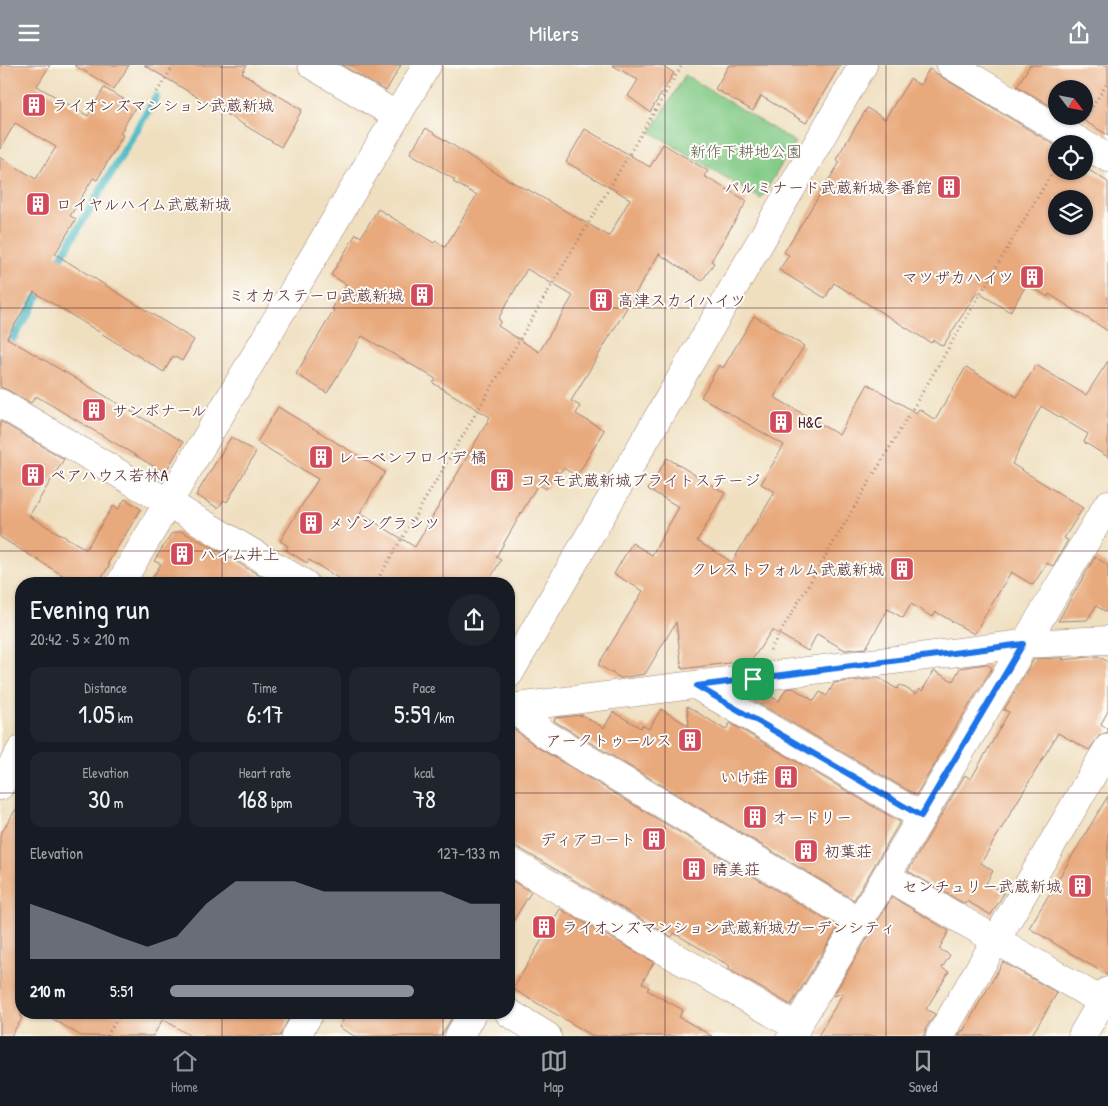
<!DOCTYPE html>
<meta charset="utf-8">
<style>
:root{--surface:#171b24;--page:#20242c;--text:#f1f3f6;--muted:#9ea1a6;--line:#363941;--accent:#8c9099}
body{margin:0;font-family:"Patrick Hand","Klee One",sans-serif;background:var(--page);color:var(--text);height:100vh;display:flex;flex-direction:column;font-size:19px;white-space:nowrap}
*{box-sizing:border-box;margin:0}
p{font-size:16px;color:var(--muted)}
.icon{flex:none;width:28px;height:28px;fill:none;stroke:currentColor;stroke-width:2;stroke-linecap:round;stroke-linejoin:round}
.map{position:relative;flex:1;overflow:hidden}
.details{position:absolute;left:15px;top:512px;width:500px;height:442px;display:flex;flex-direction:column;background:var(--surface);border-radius:20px;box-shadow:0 1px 4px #0004}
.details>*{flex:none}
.needle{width:32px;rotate:122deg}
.buttons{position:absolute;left:1048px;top:15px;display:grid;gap:10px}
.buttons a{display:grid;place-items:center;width:45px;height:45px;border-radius:50%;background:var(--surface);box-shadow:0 1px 4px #0004;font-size:25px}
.pin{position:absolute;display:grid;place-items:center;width:42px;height:42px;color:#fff;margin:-21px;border-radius:10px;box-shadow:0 2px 8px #0006}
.round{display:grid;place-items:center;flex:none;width:52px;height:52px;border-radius:26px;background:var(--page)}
.headline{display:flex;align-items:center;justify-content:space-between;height:85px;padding:0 15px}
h1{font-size:28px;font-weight:600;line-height:38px}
.stats{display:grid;grid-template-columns:repeat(3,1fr);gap:8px;height:85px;padding:5px 15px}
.stats div{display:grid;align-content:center;border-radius:12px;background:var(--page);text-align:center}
.stats b{font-size:25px;font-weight:600}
.stats small{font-size:14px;font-weight:400}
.stats p{font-size:14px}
.chart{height:140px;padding:10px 15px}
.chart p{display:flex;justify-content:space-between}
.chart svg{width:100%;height:90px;margin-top:5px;fill:var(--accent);opacity:.7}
ul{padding:0 15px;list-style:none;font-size:16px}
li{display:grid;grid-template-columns:80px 60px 1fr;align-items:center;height:38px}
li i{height:12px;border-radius:6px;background:var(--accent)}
header{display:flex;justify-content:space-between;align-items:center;height:65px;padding:0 15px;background:var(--accent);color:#fff;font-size:22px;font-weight:600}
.tab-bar{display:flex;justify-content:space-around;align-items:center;height:70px;border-top:1px solid var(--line);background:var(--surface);font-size:14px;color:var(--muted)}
.tab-bar a{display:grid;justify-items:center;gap:2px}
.tab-bar .on{color:var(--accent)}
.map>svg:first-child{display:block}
.green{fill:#82ca86;stroke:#667458}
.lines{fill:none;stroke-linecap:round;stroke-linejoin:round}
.stream{stroke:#49b8c2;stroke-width:8}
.building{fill:#e8a97c;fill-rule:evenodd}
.minor-casing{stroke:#9c7f75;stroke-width:29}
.path{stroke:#9c7f75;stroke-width:3;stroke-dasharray:1 4;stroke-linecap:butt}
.minor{stroke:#fff;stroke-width:28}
.route-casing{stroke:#fff;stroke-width:10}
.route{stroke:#1a73e8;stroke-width:6}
.grid{fill:none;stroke:#4a1f2b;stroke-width:1;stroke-opacity:0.55}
.labels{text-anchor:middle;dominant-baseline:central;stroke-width:4;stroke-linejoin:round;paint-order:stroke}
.poi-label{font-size:16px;fill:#4a1f2b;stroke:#fdfcf7;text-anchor:start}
.park-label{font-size:16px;fill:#5e5b4b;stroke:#fdfcf7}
</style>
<header><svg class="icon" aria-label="menu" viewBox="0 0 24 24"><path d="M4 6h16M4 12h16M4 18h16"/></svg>Milers<svg class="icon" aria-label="share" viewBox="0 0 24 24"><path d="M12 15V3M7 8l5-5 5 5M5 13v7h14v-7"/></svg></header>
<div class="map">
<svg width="1108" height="971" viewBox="0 0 1108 971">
<rect width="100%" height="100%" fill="#fdfcf7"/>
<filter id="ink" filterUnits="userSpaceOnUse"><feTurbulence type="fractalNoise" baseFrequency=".02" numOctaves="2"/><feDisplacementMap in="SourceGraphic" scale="10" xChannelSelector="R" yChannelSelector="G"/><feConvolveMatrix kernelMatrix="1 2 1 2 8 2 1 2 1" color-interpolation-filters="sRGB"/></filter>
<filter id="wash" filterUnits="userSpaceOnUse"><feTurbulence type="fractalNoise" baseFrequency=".0096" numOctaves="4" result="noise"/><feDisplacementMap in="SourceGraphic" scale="20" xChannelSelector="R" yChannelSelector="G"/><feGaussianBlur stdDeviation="1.12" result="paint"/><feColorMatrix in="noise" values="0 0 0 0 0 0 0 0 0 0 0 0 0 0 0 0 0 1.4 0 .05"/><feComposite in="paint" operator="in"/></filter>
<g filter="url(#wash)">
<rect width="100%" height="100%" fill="#efdfbf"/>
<path class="green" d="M685,10L795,77L761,134L651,67Z"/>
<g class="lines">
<path class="stream" d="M56,201L156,32
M0,295L44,221"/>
</g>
<g id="blocks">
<path class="building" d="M0,0H50L37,21L88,51L104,23L136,41L120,68L123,70L97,115L93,113L70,151L76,154L55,189L194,275L182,296L173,291L164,307L34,227L7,273L183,377L165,408L36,331L31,338L8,325L0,322V92L36,114L56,82L15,58L0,84Z
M74,0H129L114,24Z
M144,0H247L242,8L302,45L281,82Z
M342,0H401L386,26Z
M612,0H661L674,8L650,47L628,31L638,15Z
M729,0H840L806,58L761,31L753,46L715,24Z
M1030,0H1108V70L1078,52L1076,56L1068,51H1084V24H1056V44L1017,21Z
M929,4L1056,81V106H1084V102L1108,117V266L1049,229L1048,232L1027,219L1010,247L977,227L943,281L933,275L931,278L834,218L825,233L779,205L789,190L784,187L840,97L836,94L867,43L885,54L910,14L920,20ZM1056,134H1084V161H1056Z
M426,63L496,108L527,125V124L609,171L630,134L566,97L585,64L650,102L663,79L708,106L704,111L747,136L711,196L714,198L702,216L659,189L571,336L580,341L576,349L604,365L577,411L563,403L560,408L556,406L546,424L538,419L496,492L501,495L487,519H348L309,495L307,498L286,485L288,481L280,476L318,414L257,377L278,342L385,407L360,448L415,482L490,352L433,318L436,314L362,271L327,328L296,309L334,245L332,244L347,220L331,210L356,169L361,172L378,144L434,178L436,176L445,182L477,130L453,117L455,115L410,88ZM527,204L573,231L539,287L498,261L501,256L498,254Z
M754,251L804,281L774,332L839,370L868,319L916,348L919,344L935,355L966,302L1017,332L1036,300L1086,330L1108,296V392L1084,377L1088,369L1041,341L1012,399L1083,443L1064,473L1068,475L1053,501L1047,498L1033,520L1011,507L974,569L936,547L932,552L911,539L903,553L888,544L866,583L845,585L817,569L808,586L772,565L752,595L682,604L676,557L645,609L621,613L598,600L643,526L614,509L632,478L652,490L679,442L648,424L667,393L725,428L697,476L732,497L775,427L761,419L784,380L701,332L719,300L723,303Z
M0,356L64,394L29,451L86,484L113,441L118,444L125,434L141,444L108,498L110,499L99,517L90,511L85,519H77L0,472Z
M231,372L256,387L227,437L224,435L218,443L196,430Z
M181,466L213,483L274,519H148L161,499L154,496L171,469Z
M1095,492L1108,500V548L1096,541L1087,555L1058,556Z
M1098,591L1108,597V646L1101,659L1108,664V667L1100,670L1089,685L1058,668L981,798L993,806L986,818L1004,828L991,850L967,836L965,839L908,806L965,710L971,714L1009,647L1004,645L1034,594L1064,593L1062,595Z
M986,599L992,603L937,693L938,694L916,730L753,635L757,628L764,627L779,636L786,624L793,623L814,636L820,627L827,631L834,618L879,613L897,624L900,620L916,629L920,624L922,626L934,606L953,616L960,603Z
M687,641L726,665L730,658L900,757L854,835L554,656L555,653L582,650L604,663L613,647L641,663L642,660L649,664L661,644L689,661Z
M509,660L537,682L838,862L791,940L728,904L730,901L674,868L672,872L517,782L509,780Z
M1108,731V910H1107L1029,863Z
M21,736V955L11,971H0V770Z
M509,814L531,827L509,863Z
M892,832L949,866L939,884L950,890L942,903L949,907L926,944L935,949L926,963L924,971H818L843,928L833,931Z
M560,844L654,897L642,918L649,922L647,925L683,945L679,952L712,971H593L513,924Z
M1003,897L1057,928L1041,955L1031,971H958L962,965L963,966Z
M45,949H291L280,971H190L163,954L153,971H81Z
M347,949H454L441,971H354L339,962Z"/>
</g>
</g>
<g filter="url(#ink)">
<use href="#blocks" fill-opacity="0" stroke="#9c7f75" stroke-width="1"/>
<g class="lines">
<defs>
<path id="minor" d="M312,0L397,51
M951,0L1084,79
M1084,79L1108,93
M0,338L305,519
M120,519L427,0
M509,609L863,0
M697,621L921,751
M509,643L1023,579L1108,575
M514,644L545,669L859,856
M0,721L21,685
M509,796L797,962
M886,811L1108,940
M509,948L547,971
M296,971L309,949
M459,971L472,949
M791,971L1108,439
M940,971L1108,683
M1082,971L1108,926"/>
</defs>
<use href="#minor" class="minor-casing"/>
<path class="path" d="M157,27L174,0
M1087,50L1108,17
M375,519L682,0
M770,585L1056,101
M107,971L120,949"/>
<use href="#minor" class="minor"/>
</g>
</g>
<g class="lines" filter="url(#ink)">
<defs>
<path id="route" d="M1023,579L921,751L697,621Z"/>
</defs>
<use href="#route" class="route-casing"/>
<use href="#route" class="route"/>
</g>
<path class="grid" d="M222,0V519M443,0V519M665,0V971M886,0V971M0,243H1108M0,486H1108M0,728H21M509,728H1108M222,949V971M443,949V971"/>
<defs>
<symbol id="building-square" viewBox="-11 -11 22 22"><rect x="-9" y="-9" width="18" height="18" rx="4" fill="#d1495b" stroke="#fdfcf7"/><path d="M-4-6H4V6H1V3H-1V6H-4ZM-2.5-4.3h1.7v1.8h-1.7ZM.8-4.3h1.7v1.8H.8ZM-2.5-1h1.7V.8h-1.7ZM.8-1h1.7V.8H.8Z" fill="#fff"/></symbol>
</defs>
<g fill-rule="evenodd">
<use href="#building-square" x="20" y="26" width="28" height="28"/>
<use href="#building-square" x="935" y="108" width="28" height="28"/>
<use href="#building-square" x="24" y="125" width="28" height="28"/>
<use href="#building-square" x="1018" y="198" width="28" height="28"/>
<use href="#building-square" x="408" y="216" width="28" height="28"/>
<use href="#building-square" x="587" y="221" width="28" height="28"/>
<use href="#building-square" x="80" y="331" width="28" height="28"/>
<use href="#building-square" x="767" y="343" width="28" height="28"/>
<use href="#building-square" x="307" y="378" width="28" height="28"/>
<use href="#building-square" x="19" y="396" width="28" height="28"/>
<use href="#building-square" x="488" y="401" width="28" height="28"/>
<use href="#building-square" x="297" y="444" width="28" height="28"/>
<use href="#building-square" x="168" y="475" width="28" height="28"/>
<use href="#building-square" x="888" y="490" width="28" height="28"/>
<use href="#building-square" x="676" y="661" width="28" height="28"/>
<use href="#building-square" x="772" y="698" width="28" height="28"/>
<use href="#building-square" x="741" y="738" width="28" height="28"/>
<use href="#building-square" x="640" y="760" width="28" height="28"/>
<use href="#building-square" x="792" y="772" width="28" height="28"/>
<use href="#building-square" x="680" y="790" width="28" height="28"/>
<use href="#building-square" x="1066" y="807" width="28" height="28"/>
<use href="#building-square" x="530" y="848" width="28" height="28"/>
</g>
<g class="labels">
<g class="poi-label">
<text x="52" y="40">ライオンズマンション武蔵新城</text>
<text x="932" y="122" text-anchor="end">パルミナード武蔵新城参番館</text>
<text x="56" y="139">ロイヤルハイム武蔵新城</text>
<text x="1014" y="212" text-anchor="end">マツザカハイツ</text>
<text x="404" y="230" text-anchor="end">ミオカステーロ武蔵新城</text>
<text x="618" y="235">高津スカイハイツ</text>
<text x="112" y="345">サンポナール</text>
<text x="798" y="357">H&amp;C</text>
<text x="338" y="392">レーベンフロイデ 橘</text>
<text x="50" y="410">ペアハウス若林A</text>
<text x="520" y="415">コスモ武蔵新城ブライトステージ</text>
<text x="328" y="458">メゾングランツ</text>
<text x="200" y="489">ハイム井上</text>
<text x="884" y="504" text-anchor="end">クレストフォルム武蔵新城</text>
<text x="672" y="675" text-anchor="end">アークトゥールス</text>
<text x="768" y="712" text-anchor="end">いけ荘</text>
<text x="772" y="752">オードリー</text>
<text x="636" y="774" text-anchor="end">ディアコート</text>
<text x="824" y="786">初葉荘</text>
<text x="712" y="804">晴美荘</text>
<text x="1062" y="821" text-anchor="end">センチュリー武蔵新城</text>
<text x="562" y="862">ライオンズマンション武蔵新城ガーデンシティ</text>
</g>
<g class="park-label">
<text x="746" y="86">新作下耕地公園</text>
</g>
</g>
</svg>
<div class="buttons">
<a><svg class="needle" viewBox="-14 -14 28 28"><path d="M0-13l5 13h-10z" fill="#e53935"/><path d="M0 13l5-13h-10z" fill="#9ea1a6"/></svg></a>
<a><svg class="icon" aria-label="locate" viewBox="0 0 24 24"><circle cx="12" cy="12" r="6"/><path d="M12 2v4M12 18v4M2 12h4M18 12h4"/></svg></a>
<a><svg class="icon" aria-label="layers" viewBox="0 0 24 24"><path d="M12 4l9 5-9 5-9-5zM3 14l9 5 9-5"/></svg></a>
</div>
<div class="pin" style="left:753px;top:614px;background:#1e9e55"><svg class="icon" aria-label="arrive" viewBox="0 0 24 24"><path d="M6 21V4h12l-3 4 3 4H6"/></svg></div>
<section class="details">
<div class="headline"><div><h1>Evening run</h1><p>20:42 · 5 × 210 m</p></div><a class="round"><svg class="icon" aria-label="share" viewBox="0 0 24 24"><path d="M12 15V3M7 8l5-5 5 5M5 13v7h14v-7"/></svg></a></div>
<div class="stats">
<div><p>Distance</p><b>1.05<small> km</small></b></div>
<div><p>Time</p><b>6:17</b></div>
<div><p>Pace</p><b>5:59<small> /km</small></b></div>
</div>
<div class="stats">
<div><p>Elevation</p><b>30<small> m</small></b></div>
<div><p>Heart rate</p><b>168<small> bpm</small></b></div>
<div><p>kcal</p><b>78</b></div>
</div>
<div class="chart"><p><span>Elevation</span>127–133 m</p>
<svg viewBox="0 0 160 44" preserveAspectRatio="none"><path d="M0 44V17L10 22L20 27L30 33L40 38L50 33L60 17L70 6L80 6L90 6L100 11L110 11L120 11L130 11L140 11L150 17L160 17V44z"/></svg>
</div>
<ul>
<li><b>210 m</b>5:51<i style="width:74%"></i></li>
</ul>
</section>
</div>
<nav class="tab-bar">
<a class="on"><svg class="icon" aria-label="home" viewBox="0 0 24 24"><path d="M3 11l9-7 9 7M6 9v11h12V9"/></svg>Home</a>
<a><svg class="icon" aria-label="map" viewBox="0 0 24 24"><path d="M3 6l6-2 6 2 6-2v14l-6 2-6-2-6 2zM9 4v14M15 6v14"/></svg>Map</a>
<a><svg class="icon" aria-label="saved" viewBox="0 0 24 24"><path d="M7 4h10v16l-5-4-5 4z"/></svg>Saved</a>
</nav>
